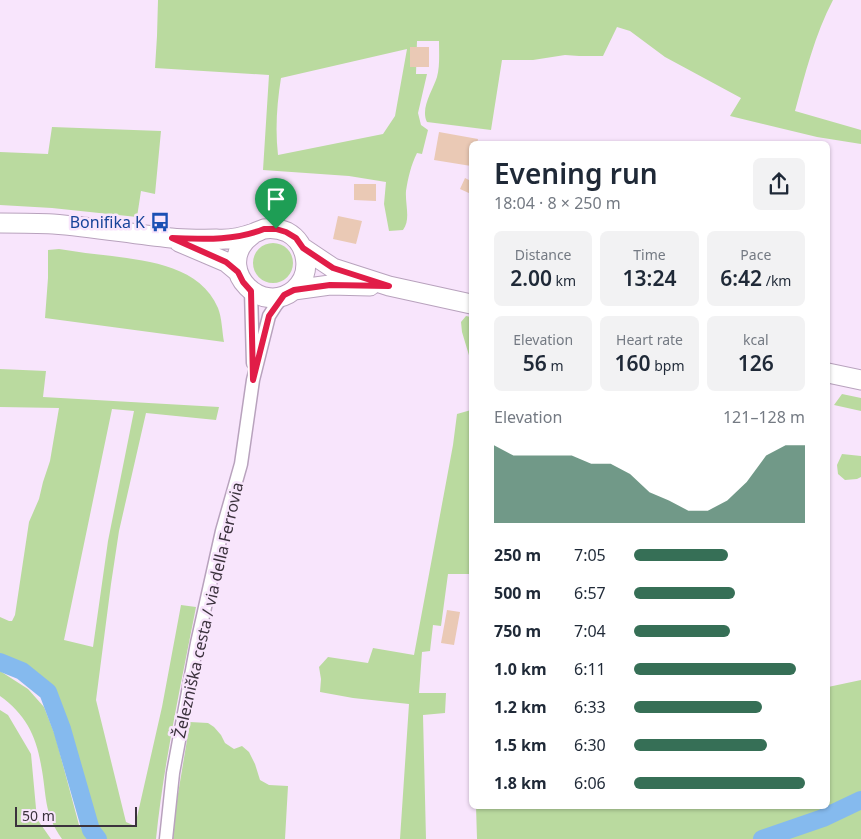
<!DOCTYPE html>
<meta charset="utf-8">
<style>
:root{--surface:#fff;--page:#f2f2f3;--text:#1f2937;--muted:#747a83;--accent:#366f56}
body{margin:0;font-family:"Noto Sans",sans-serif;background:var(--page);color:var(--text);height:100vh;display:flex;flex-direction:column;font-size:19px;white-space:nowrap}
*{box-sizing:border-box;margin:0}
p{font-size:16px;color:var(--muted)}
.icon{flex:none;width:28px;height:28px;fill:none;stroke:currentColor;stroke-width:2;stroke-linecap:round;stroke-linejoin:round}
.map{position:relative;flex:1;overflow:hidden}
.drawer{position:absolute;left:469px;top:141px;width:361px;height:668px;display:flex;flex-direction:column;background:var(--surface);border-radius:8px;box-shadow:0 1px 4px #0004}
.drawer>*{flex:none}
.scale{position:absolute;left:15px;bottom:12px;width:122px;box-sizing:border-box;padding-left:5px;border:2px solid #3b323d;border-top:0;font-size:14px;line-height:18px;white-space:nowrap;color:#3b323d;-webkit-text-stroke:4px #f8e5fc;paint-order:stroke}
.pin{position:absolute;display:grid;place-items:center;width:42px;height:42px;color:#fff;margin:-51px -21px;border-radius:50% 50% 50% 0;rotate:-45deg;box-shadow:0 0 5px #0007}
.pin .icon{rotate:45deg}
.round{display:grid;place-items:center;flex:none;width:52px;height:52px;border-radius:8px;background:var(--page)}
.summary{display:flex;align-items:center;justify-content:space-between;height:85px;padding:0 25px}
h1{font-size:28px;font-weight:600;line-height:38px}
.stats{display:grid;grid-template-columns:repeat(3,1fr);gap:8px;height:85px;padding:5px 25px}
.stats div{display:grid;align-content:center;border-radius:8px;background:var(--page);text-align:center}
.stats b{font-size:21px;font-weight:600}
.stats small{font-size:14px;font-weight:400}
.stats p{font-size:14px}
.chart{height:140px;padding:10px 25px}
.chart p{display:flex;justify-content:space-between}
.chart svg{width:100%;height:90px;margin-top:5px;fill:var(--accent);opacity:.7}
ul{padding:0 25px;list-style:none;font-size:16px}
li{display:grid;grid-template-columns:80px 60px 1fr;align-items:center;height:38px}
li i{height:12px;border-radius:6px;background:var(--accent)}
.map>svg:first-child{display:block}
.green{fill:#bada9f;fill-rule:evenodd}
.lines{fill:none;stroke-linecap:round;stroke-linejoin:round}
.canal{stroke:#85baee;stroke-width:18}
.building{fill:#eac9b5}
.street-casing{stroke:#b8a2bd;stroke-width:15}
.secondary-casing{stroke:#b8a2bd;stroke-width:21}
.street{stroke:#fff;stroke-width:12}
.secondary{stroke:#fff;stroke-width:19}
.route-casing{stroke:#fff;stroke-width:10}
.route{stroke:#e11d48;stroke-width:6}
.labels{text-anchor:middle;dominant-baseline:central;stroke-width:5;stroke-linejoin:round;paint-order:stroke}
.transit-label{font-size:16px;fill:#164399;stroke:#f8e5fc;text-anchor:end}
.street-label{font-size:16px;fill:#3b323d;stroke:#f8e5fc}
</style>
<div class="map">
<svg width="861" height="839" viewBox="0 0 861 839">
<rect width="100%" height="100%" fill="#f8e5fc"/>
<path class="green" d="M158,0H833C815,34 805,74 795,111L861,130V144L817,137L730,116L741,98L665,57L630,31L617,27L603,56H579L565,55L533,60H502L491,130L427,122C420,108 433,90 437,77C440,66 439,53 439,41H417L416,74H427L418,113L421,125L428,130L422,154L417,153C411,165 408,178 406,191C405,204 411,220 403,230L389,231L384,204L386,182L349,176L263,170L269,75L155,68L157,36ZM407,49L395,116L383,134L278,155C275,129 277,103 281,78Z
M52,127L161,131L155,194L141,191L137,217L52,208L0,205V152L48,154Z
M253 263a20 20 0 1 1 40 0a20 20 0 1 1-40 0Z
M59,249C77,252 94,254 112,256C150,261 201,267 218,308C222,318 222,331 224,342L45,318L48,278V250Z
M466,316L471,317V362L462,332L461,322Z
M0,369L46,371L43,397L219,407L216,420L146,413L119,531L111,584L96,700L126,822L135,826L162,707L181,605L196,607C181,684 164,761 156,839H105C73,793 80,725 42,682C36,676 27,671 20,667C13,662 7,657 0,655V617L9,621H12L15,615L29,522L39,499L43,482L50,461L59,408L0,407ZM112,409L134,411L108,541L93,647L64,640Z
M842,394L861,398V411L834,405Z
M471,410V574H448L441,626L433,625L430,651L422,652L419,693H446L445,713L423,715L426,839H400L409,704L353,698L320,692L321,679L319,667L328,657L368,663L373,648L414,655L453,445L457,414Z
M842,454L861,456V477L857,479L845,480L838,474L837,465Z
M0,671L28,689L44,707L55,735L79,825L88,839H62C43,812 47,795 41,765C36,735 25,714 0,696Z
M861,680V839H477L476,806H828V687Z
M0,710L8,715L31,754L37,819L51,839H0Z
M190,722L208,723L214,727L221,735L225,743L234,749L242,746L249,752L255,764L260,780L269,785L288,786L285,839H173L176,806Z"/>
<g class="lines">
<path class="canal" d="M0,662L22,671L48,692L62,729L91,830L98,839
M762,839L823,818L861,800"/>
</g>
<path class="building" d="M410,47H429V67H410Z
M439,132L478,139L477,144H471V166L434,160Z
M465,178L471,181V194L460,189Z
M354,184H376V201L354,200Z
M338,216L362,221L356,244L333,239Z
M447,610L460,612L454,645L441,643Z"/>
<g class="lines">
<defs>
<path id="street" d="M251,291L253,363
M166,839L173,773L197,643L222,531L241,464L253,380L269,316L276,305L284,295"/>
<path id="secondary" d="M0,223C18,223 36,223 53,224C93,227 131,234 171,238C186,240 201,239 216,239C228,240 243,237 254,233C257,232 261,230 264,229C271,228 280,229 287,232C308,243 313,274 294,290C262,316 218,272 245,241C248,238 251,236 254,233
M179,242L226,262L238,272
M303,248L333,268L389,286L471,304
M294,290L330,285L370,286
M828,373L861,380"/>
</defs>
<use href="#street" class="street-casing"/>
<use href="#secondary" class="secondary-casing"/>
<use href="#street" class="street"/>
<use href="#secondary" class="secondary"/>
</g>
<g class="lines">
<defs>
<path id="route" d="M264,229H276L286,232L296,238L303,248L333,268L389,286L330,285L294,290L284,295L269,316L253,380L251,291L243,282L238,272L226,262L172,238C203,239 234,241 264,229Z"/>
</defs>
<use href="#route" class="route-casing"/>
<use href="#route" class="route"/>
</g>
<defs>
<symbol id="bus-bare" viewBox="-9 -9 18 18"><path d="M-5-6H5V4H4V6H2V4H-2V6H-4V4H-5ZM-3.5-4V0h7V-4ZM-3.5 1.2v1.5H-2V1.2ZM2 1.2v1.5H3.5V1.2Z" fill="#1a4fb4" stroke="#f8e5fc" stroke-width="2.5" paint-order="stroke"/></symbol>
</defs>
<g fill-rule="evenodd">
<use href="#bus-bare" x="146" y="208" width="28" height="28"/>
</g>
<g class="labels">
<g class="transit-label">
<text x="145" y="222">Bonifika K</text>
</g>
<g class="street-label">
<text transform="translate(208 610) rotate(-77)">Železniška cesta / via della Ferrovia</text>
</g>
</g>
</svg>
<div class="scale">50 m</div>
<div class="pin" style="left:276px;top:229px;background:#1e9e55"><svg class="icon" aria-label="arrive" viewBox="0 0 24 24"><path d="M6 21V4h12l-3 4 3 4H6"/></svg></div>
<section class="drawer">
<div class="summary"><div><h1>Evening run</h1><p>18:04 · 8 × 250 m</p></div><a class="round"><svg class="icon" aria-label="share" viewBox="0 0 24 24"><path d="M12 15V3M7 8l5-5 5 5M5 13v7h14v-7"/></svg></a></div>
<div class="stats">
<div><p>Distance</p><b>2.00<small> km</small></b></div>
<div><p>Time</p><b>13:24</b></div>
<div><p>Pace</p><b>6:42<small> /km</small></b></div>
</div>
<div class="stats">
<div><p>Elevation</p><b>56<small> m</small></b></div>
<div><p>Heart rate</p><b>160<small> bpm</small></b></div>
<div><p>kcal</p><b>126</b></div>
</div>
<div class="chart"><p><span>Elevation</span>121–128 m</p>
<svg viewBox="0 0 160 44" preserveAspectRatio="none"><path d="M0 44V6L10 11L20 11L30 11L40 11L50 15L60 15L70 20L80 29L90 33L100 38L110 38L120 33L130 24L140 11L150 6L160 6V44z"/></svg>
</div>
<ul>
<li><b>250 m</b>7:05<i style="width:55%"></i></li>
<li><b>500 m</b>6:57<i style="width:59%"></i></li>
<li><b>750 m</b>7:04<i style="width:56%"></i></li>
<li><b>1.0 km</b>6:11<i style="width:95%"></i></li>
<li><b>1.2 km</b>6:33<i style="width:75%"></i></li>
<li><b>1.5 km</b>6:30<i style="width:78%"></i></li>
<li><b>1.8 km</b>6:06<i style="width:100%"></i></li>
</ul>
</section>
</div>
